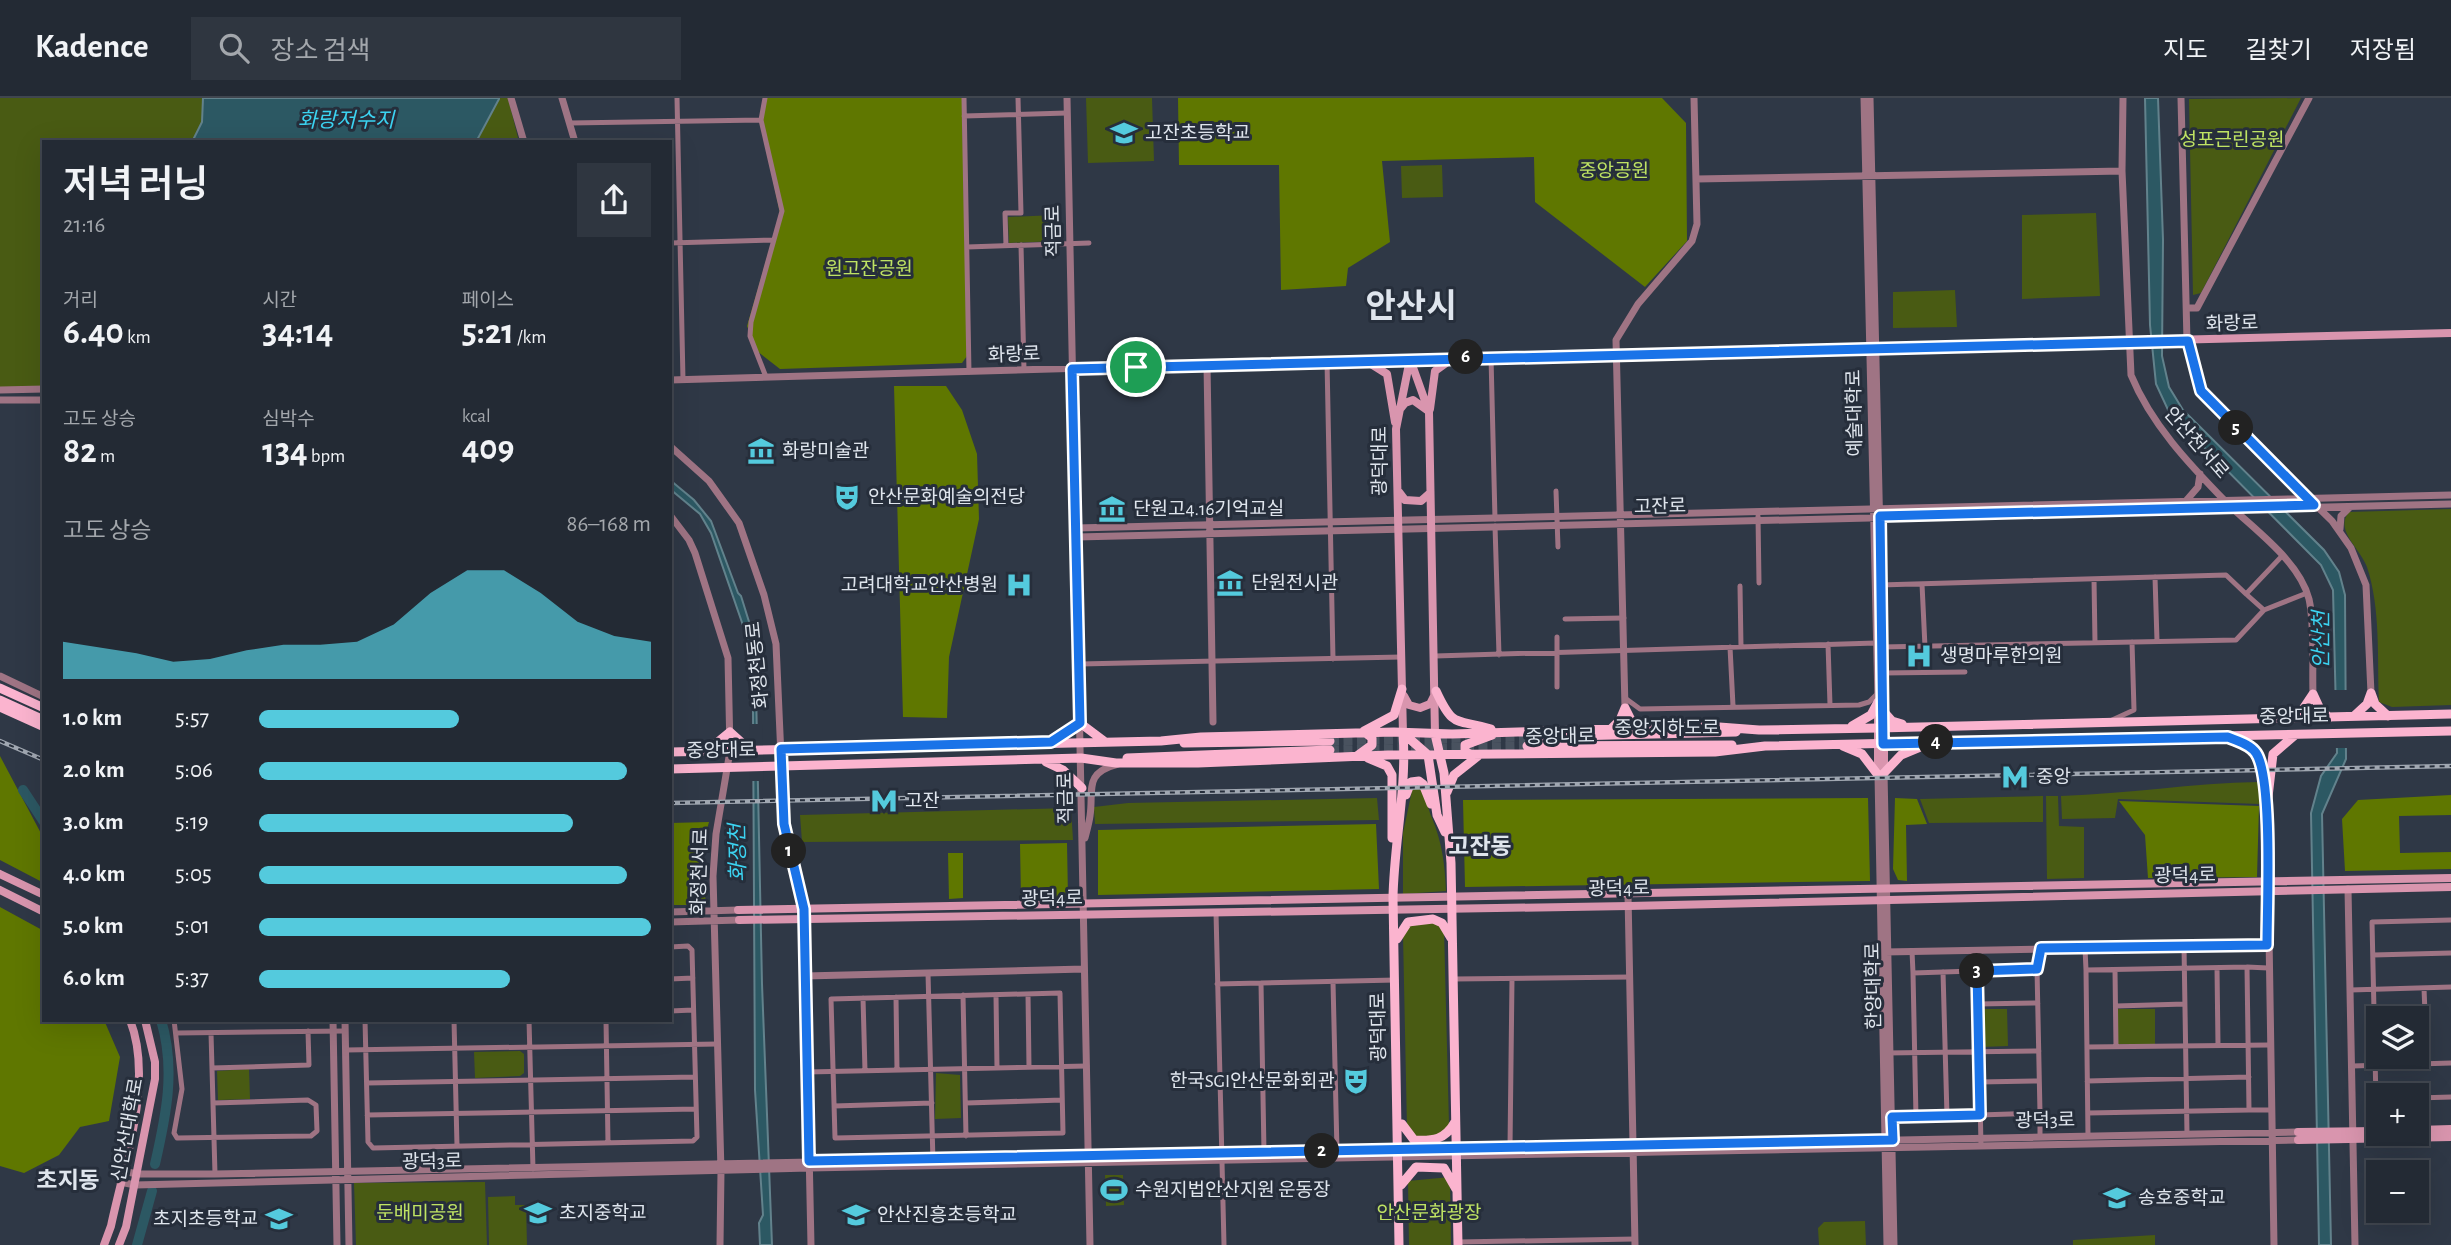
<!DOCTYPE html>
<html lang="ko">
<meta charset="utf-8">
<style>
:root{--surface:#232a34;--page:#2f3640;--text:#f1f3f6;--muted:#a3a7ac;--line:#40464f;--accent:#54cadd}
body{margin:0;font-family:"Alegreya Sans","Noto Sans KR",sans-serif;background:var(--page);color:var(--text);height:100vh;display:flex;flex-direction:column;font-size:26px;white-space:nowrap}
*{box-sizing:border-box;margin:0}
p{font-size:23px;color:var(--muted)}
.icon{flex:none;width:38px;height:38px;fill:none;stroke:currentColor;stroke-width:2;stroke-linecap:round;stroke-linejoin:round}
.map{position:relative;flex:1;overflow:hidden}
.details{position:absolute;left:42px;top:42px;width:630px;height:882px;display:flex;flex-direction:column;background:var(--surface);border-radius:0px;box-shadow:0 7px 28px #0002,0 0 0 2px var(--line)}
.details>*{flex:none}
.fabs{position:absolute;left:2366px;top:908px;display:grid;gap:14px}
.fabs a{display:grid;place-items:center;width:63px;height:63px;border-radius:0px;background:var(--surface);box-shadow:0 7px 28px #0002,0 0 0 2px var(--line);font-size:35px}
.pin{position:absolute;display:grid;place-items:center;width:60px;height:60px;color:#fff;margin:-30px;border:4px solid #fff;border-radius:50%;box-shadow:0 2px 7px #0007}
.km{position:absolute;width:35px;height:35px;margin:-18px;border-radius:50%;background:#222;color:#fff;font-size:19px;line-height:35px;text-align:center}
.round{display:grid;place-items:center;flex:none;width:74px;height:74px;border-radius:0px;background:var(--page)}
.head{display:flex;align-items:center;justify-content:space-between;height:119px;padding:0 21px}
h1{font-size:38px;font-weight:600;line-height:52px}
.stats{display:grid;grid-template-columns:repeat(3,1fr);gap:10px;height:119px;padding:7px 21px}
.stats div{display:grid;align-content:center}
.stats b{font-size:35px;font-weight:600}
.stats small{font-size:19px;font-weight:400}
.stats p{font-size:19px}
.chart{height:196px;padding:14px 21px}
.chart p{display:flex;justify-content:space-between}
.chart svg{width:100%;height:126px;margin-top:7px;fill:var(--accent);opacity:.7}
ul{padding:0 21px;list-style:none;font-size:23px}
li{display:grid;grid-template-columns:112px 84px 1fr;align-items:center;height:52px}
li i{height:18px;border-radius:9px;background:var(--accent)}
header{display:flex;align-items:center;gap:42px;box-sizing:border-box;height:98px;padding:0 35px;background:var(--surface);border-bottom:2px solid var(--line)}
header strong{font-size:33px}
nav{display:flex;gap:38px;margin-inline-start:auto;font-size:24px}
.search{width:490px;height:63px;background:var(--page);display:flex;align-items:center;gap:18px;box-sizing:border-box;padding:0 24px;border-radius:0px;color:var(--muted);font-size:26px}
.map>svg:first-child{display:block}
.green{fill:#495b13}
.forest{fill:#5f7700}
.water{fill:#2c5863;stroke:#62828c;stroke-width:2}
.pier{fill:#2f3846}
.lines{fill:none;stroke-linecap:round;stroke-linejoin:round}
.river{stroke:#2c5863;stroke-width:10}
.primary-tunnel{stroke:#49525f;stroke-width:9;stroke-dasharray:9 4.5;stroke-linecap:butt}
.minor{stroke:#9f7484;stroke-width:5}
.tertiary{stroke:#9f7484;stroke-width:7}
.secondary{stroke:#d995ae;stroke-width:8}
.primary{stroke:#fbb4cf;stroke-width:9}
.rail-casing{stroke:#a0a7b1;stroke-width:4.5}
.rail{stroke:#262e3b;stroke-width:2;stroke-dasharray:5;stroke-linecap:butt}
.route-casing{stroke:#fff;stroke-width:14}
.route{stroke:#1a73e8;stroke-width:9}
.labels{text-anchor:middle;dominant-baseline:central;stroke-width:6;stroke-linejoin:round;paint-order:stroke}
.poi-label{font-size:19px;fill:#dfe5ed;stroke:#262e3b;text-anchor:start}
.park-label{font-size:19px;fill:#bfe363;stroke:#262e3b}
.street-label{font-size:19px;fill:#dfe5ed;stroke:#262e3b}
.water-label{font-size:21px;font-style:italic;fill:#3cd3f1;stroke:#262e3b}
.quarter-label{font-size:23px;font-weight:bold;fill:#dfe5ed;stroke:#262e3b}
.town-label{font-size:33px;font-weight:bold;fill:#dfe5ed;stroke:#262e3b}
</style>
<header>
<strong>Kadence</strong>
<div class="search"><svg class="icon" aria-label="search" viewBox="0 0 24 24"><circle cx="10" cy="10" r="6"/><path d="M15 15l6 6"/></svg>장소 검색</div>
<nav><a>지도</a><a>길찾기</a><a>저장됨</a></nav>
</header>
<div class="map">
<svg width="2451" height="1147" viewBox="0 0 2451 1147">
<rect width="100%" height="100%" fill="#2f3846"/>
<path class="green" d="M0,0H508L519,44H44V292H0Z
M1086,0H1152L1154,63L1088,65Z
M2301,0L2201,195L2193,197L2189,1Z
M1442,67L1443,99L1402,100L1401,68Z
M2096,115L2100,198L2022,201V117Z
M1055,117L1056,143L1009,145L1008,119Z
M1955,192L1957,229L1893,230V194Z
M2451,411V607L2392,609L2379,604C2377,560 2381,512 2367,469C2360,450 2334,432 2349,414Z
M2259,684L2260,706L2118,701L2115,720L2062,721L2061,698C2127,696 2192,685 2259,684Z
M1413,688H1420C1427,698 1427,709 1432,720C1442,744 1445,767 1446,793L1403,796V735Z
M2043,698V724L1929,725L1920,701Z
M2046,698H2058L2059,728L2084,729V780L2047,781Z
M1377,700L1379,722L1095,726L1094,709L1128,705Z
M1071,710L1073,742L802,744L800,717Z
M1437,825L1444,832L1449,1027L1439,1039L1417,1040L1407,1030L1403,837L1410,826Z
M1981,911H2007L2008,948L1981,949Z
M2118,911H2155V946H2118Z
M520,953L524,956V975L520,978L475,980L474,954Z
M249,971L250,1001L218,1002L217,973Z
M936,975L960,977L961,1020L935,1021Z
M1105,1077H1123L1124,1107L1106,1108Z
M1450,1079L1451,1147H1409L1408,1083Z
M485,1084L487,1147H356L354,1085Z
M515,1098V1107H526L527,1147H489L488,1099Z
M1865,1123L1866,1147H1819L1818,1130L1824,1124Z
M2155,1137V1147H2073V1142Z"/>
<path class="forest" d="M764,0H962L967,258L962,265L780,271L757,253L747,228L780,115L761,28Z
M1178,0H1662L1686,25L1687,143L1645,189L1535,104L1534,59L1382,63L1390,144L1348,170L1346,188L1281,192L1279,67H1179Z
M894,288H946L962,312L977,356L979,421L949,559L947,620L903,619Z
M0,658L44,741V785L0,762Z
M2451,697V717L2399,718L2400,755L2451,754V771L2345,773L2342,721L2358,702Z
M1868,700L1870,783L1465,789L1463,702Z
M1895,700L1917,701L1927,726L1906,727L1907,783L1898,782L1893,771Z
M2119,703L2259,708L2257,779L2148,780L2145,737Z
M709,724C701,752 696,774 706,802L697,807H670V725Z
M1376,726L1379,791L1098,797V732Z
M1067,745L1068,800H1021L1020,746Z
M948,755H963V800L949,801Z
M0,809L44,833V922H104L120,959L109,1023L80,1029L59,1057L24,1075L0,1068Z"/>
<path class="water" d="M203,0H499V1L476,44H192L202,24Z
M2145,0H2158L2163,142L2162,258L2169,289L2183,312L2324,452L2339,474L2345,497L2346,661L2322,716L2331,1147H2319L2311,715L2321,678L2337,655L2333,492L2321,467L2169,314L2156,286L2150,227Z
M670,382L694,402L711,423L738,495L741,498L755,543L762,886L772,1147H760L759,1125L763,1117L755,992L753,611L747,539L711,435L700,416L670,391Z"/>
<path class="pier" d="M2333,592H2350V650H2333Z
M749,626H762L764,683H750Z"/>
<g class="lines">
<path class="river" d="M23,692L44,724
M155,1066C166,1018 176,971 161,922
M137,1147L152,1093"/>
<path class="primary-tunnel" d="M1330,643L1527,639
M1330,652L1527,648"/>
<path class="minor" d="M677,0L683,282
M765,0L761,22L782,113L751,224L750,238L766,279
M964,0L969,274
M964,18L1067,15
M570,25L761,22
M670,145L774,142
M1021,147L1024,272
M1006,148L1005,115H1021L1018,0
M967,149L1089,145
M1491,259L1495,421
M1327,263L1333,561
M1556,393L1558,449
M1758,418L1759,485
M1495,428L1499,557
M2155,479L2157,543
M2094,481L2095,545
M1922,486L1925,549
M1880,487L2226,477L2246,496L2282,458
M1740,488L1741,549
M2246,496L2264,512
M1565,521L1624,520
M1828,546L1830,607
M1730,549L1733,608
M1435,558L1876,545L1882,549L2236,542L2264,512L2307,495
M1080,566L1401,559
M1883,575L1965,574
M1557,589V539
M1625,600L1640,611L1859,607L1869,604L1878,595
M2110,623L2134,612L2132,544
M1216,814L1224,1147
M2184,848L2187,1036
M2085,850L2086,872
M1977,852L1981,1048
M1912,853L1913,875
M2373,857L2451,855
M2247,869L2268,870
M2217,870L2218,947
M2037,871L2041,850
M2115,872L2116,949
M1943,874L1947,1018
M928,875L933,1064
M670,881L693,880
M1454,881L1630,879
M1333,884L1337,1053
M1261,885L1264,1054
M1217,886L1396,882
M2424,890L2427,966
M2350,892L2451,889
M1060,895L1063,1035L835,1040L831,901Z
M1028,896L1029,969
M963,897L966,1038
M996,897L997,970
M896,899L897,972
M863,900L865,973
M1978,906L2038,905
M2116,908L2185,906
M670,913L693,912
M2387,920L2425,919
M174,922L182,991L174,1035L177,1040L311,1038L317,1033L316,1007L308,1002L213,1005
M365,922L368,1044L373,1050L693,1043L697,1039L692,852L688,848L670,849
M454,922L457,1048
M529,922L533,1071
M606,922L608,1045
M177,935L345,933
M211,935L215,1076
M2087,949L2269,947
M346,952L718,946
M1886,955L2039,953
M2352,968L2451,965
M212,970L309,967L308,933
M807,974L1087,968
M2087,983L2249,979
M1979,984L2039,983
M367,985L695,979
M2417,1000L2451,999
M2378,1002H2376L2372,824L2451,822
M966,1005L1062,1002
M834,1008L932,1005
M2249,1012H2271
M2040,1015L1916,1019L1913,875L2037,871L2040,1015V1039
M367,1017L696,1011
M1892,1019H1916
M2088,1038L2086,872L2247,869L2249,1012L2088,1015
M1510,1049L1512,881
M1458,1144L1635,1141"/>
<path class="tertiary" d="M511,0L524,44
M562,0L575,44
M1067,0L1090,1147
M1864,0L1878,604
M1870,0L1884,614
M2123,0L2122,73L2131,277C2151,326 2189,366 2226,404C2253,431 2299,462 2309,501C2315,528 2312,568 2313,596
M2181,0L2187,243C2193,268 2196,288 2214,308L2332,423L2351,450L2366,487L2371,595
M1696,81L2122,73
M2187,210H2197L2309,0
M1207,267L1213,624
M670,282L1366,262
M0,292L44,291
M0,302H44
M670,348L709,383L739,425L764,497L776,546L784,726L804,811L811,1147
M2185,404L2198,389L2200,376
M670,417L689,442L695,455L728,560L730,653L716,736L713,778L721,1073L720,1147
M1076,430L2451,397
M2340,431L2341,418L2350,409
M1077,439C1535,427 1993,415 2451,406
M0,578L44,599
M1625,610L1616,242L1638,206L1692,143L1697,126L1694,0
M1884,675L1894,1147
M1878,677L1887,1147
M2267,714L2274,1147
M1085,740C1087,732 1089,725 1090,718C1094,692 1083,675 1118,666
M2348,791L2355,1147
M1628,797L1635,1147
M670,814L738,812
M670,824L739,822
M1885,854L2267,847
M805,878L1084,871
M333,922L337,1147
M345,922L349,1147
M123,1073L137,1076H215L2298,1034
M120,1084L135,1087L809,1070L2298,1042"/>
<path class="secondary" d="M1410,261L1429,314L1435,636
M1366,262L2451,235
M1368,264L1387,276L1395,324
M1401,310L1405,305L1413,302L1427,312
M1430,311L1435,273L1453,260
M1399,394L1405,402L1421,403L1430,395
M1404,598L1409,607L1420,610L1430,606L1434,598
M1884,614V675
M1403,636L1396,331L1410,261
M1878,677V604
M0,776L44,797
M0,792L44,814
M738,812L2451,780
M739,822L1629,808L2451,789
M2417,1032L2451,1031
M2298,1034L2378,1033
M2298,1042L2451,1039
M104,1147L111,1128C124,1066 154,983 130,922
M119,1147L126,1129L155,981V964L145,922"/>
<path class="primary" d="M0,590L44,610
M1436,593C1454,632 1456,620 1491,631
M2371,595L2375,606L2388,618
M2313,596L2319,609L2329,620
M0,602L44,622
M0,609L44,629
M1884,614L1892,623L1902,626
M2354,618L2367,606L2371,595
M2291,619L2301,614L2313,596
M1852,628L1871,617L1878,604
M1611,631L1620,622L1625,610L1631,622L1641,630
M1364,633L1394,617L1402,591
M1404,636L1428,657L1437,717L1445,734
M1435,636L1444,675L1451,765L1458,1147
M1530,639L1736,634
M2233,641C2268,655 2262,682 2267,714
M1052,644L1080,625L1104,643
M1184,645L1330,643
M1527,648L1732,647
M1843,648L1862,656L1878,677
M707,653L730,634L750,652
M670,654L1161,643L1201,639L1394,634L1452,636L1706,628L1759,632L1878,630L2451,616
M1473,657L1465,654V647L1492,637
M1357,658L1372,647V640L1367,636
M1127,660L1330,652
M1368,660L1387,668L1392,677V740
M1046,664L1063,672L1082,690
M670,671L1081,660L1116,665H1198L1388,657L1715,654L1765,648L2451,633
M1884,675L1901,657L1925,647
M1447,694L1454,677L1478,658
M1406,697L1411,684L1419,683L1423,686L1431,706
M2268,699L2273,656L2295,637
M1397,841L1408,824L1433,821L1442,825L1451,840
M1402,1026L1414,1042C1433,1043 1445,1042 1455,1024
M1401,1087L1416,1069L1444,1070L1456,1091
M1399,1147L1393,800C1394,744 1407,691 1403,636"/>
<defs>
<path id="rail" d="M0,643L44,662
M670,705L2451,668"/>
</defs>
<use href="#rail" class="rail-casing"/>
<use href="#rail" class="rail"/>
</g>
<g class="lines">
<defs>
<path id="route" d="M2188,243L2201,293L2314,407L1880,418L1883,646L2228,639C2237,643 2250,646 2256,655C2273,680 2267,810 2267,847L2041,850L2037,871L1977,873L1980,1017L1892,1019L1893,1042L809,1063L804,811L784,726L781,651L1051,644L1080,625L1072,271Z"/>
</defs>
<use href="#route" class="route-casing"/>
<use href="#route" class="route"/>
</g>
<defs>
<symbol id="school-bare" viewBox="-9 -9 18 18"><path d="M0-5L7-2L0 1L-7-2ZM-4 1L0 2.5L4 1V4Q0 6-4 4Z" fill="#54cadd" stroke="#262e3b" stroke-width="2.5" paint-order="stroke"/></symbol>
<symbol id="museum-bare" viewBox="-9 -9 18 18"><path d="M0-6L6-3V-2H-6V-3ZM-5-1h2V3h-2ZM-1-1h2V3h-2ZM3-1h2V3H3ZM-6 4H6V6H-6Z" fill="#54cadd" stroke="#262e3b" stroke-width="2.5" paint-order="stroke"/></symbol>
<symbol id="theatre-bare" viewBox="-9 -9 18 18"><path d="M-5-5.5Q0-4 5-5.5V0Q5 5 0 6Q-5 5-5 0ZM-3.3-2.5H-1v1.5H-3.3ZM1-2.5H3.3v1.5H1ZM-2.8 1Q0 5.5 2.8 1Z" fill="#54cadd" stroke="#262e3b" stroke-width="2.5" paint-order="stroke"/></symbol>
<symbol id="hospital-bare" viewBox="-9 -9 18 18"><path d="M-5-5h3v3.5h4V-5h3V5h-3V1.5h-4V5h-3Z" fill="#54cadd" stroke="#262e3b" stroke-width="2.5" paint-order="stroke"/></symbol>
<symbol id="metro-bare" viewBox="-9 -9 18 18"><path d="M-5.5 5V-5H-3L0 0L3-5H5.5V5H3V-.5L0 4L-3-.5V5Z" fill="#54cadd" stroke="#262e3b" stroke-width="2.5" paint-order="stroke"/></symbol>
<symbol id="stadium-bare" viewBox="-9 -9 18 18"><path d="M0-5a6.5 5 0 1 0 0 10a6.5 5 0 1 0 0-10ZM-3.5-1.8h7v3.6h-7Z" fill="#54cadd" stroke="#262e3b" stroke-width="2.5" paint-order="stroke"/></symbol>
</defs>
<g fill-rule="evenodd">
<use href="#school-bare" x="1105" y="16" width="38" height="38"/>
<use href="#museum-bare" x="742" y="334" width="38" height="38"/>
<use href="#theatre-bare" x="828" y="380" width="38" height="38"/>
<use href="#museum-bare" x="1093" y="392" width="38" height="38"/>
<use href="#museum-bare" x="1211" y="466" width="38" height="38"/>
<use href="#hospital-bare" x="1000" y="468" width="38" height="38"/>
<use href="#hospital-bare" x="1900" y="539" width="38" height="38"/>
<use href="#metro-bare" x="1996" y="660" width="38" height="38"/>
<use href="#metro-bare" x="865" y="684" width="38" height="38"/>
<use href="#theatre-bare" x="1337" y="964" width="38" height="38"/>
<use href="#stadium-bare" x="1095" y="1073" width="38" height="38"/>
<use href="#school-bare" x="2098" y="1081" width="38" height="38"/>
<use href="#school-bare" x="519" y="1096" width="38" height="38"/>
<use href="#school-bare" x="837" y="1098" width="38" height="38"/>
<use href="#school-bare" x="260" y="1102" width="38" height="38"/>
</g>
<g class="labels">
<g class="poi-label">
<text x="1145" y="35">고잔초등학교</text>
<text x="782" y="353">화랑미술관</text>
<text x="868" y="399">안산문화예술의전당</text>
<text x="1133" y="411">단원고4.16기억교실</text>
<text x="1251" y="485">단원전시관</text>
<text x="998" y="487" text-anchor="end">고려대학교안산병원</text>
<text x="1940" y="558">생명마루한의원</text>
<text x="2036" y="679">중앙</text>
<text x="905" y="703">고잔</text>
<text x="1335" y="983" text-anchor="end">한국SGI안산문화회관</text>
<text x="1135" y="1092">수원지법안산지원 운동장</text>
<text x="2138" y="1100">송호중학교</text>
<text x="559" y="1115">초지중학교</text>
<text x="877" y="1117">안산진흥초등학교</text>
<text x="258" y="1121" text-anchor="end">초지초등학교</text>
</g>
<g class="park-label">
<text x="2232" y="42">성포근린공원</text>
<text x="1614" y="73">중앙공원</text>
<text x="869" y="171">원고잔공원</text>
<text x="420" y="1115">둔배미공원</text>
<text x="1429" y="1115">안산문화광장</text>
</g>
<g class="street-label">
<text transform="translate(1054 133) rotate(-91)">적금로</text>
<text transform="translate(2232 226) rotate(-2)">화랑로</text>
<text transform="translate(1014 257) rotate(-2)">화랑로</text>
<text transform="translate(1855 315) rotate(-91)">예술대학로</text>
<text transform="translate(2196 345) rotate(49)">안산천서로</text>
<text transform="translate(1380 363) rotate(-90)">광덕대로</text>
<text transform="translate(1660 409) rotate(-1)">고잔로</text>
<text transform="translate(758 567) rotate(-96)">화정천동로</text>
<text transform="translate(2294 619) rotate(-1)">중앙대로</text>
<text x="1667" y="630">중앙지하도로</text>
<text transform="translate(1560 639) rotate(-1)">중앙대로</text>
<text transform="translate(721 653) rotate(-1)">중앙대로</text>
<text transform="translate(1066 700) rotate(-91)">적금로</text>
<text transform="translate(700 774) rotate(-88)">화정천서로</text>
<text transform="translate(2185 778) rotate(-1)">광덕4로</text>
<text transform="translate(1619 791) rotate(-1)">광덕4로</text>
<text transform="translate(1052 801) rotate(-1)">광덕4로</text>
<text transform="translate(1874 888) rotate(-91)">한양대학로</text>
<text transform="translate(1379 929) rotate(-91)">광덕대로</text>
<text transform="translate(2045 1023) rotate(-1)">광덕3로</text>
<text transform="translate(128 1032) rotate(-80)">신안산대학로</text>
<text transform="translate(432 1064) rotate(-1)">광덕3로</text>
</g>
<g class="water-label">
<text x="346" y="22">화랑저수지</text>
<text transform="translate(2321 542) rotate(-90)">안산천</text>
<text transform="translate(738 755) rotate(-91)">화정천</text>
</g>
<g class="quarter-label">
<text x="1480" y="749">고잔동</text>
<text x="68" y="1083">초지동</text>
</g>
<g class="town-label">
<text x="1411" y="209">안산시</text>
</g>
</g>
</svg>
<div class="fabs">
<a><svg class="icon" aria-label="layers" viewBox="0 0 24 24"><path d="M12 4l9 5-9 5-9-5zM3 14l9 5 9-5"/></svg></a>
<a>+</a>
<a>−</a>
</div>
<div class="pin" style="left:1136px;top:269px;background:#1e9e55"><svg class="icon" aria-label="arrive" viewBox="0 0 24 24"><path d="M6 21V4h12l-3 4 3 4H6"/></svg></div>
<b class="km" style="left:789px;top:753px">1</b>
<b class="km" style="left:1322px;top:1053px">2</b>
<b class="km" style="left:1977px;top:873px">3</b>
<b class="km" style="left:1936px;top:644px">4</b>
<b class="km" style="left:2236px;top:330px">5</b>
<b class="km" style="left:1466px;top:259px">6</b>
<section class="details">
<div class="head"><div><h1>저녁 러닝</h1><p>21:16</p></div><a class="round"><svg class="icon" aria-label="share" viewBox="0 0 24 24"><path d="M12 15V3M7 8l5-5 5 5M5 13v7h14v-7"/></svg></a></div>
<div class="stats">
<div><p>거리</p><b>6.40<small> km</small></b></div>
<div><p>시간</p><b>34:14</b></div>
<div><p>페이스</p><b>5:21<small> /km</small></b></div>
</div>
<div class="stats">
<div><p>고도 상승</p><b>82<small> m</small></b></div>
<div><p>심박수</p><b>134<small> bpm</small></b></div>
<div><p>kcal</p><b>409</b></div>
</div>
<div class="chart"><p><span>고도 상승</span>86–168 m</p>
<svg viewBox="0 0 160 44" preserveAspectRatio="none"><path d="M0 44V31L10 33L20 35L30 38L40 37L50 34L60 32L70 32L80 31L90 25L100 14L110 6L120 6L130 14L140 24L150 29L160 31V44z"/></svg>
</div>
<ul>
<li><b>1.0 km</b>5:57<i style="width:51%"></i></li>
<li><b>2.0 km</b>5:06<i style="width:94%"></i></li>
<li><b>3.0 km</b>5:19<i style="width:80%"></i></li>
<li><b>4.0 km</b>5:05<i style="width:94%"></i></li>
<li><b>5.0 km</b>5:01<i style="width:100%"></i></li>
<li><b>6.0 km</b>5:37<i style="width:64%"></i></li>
</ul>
</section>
</div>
